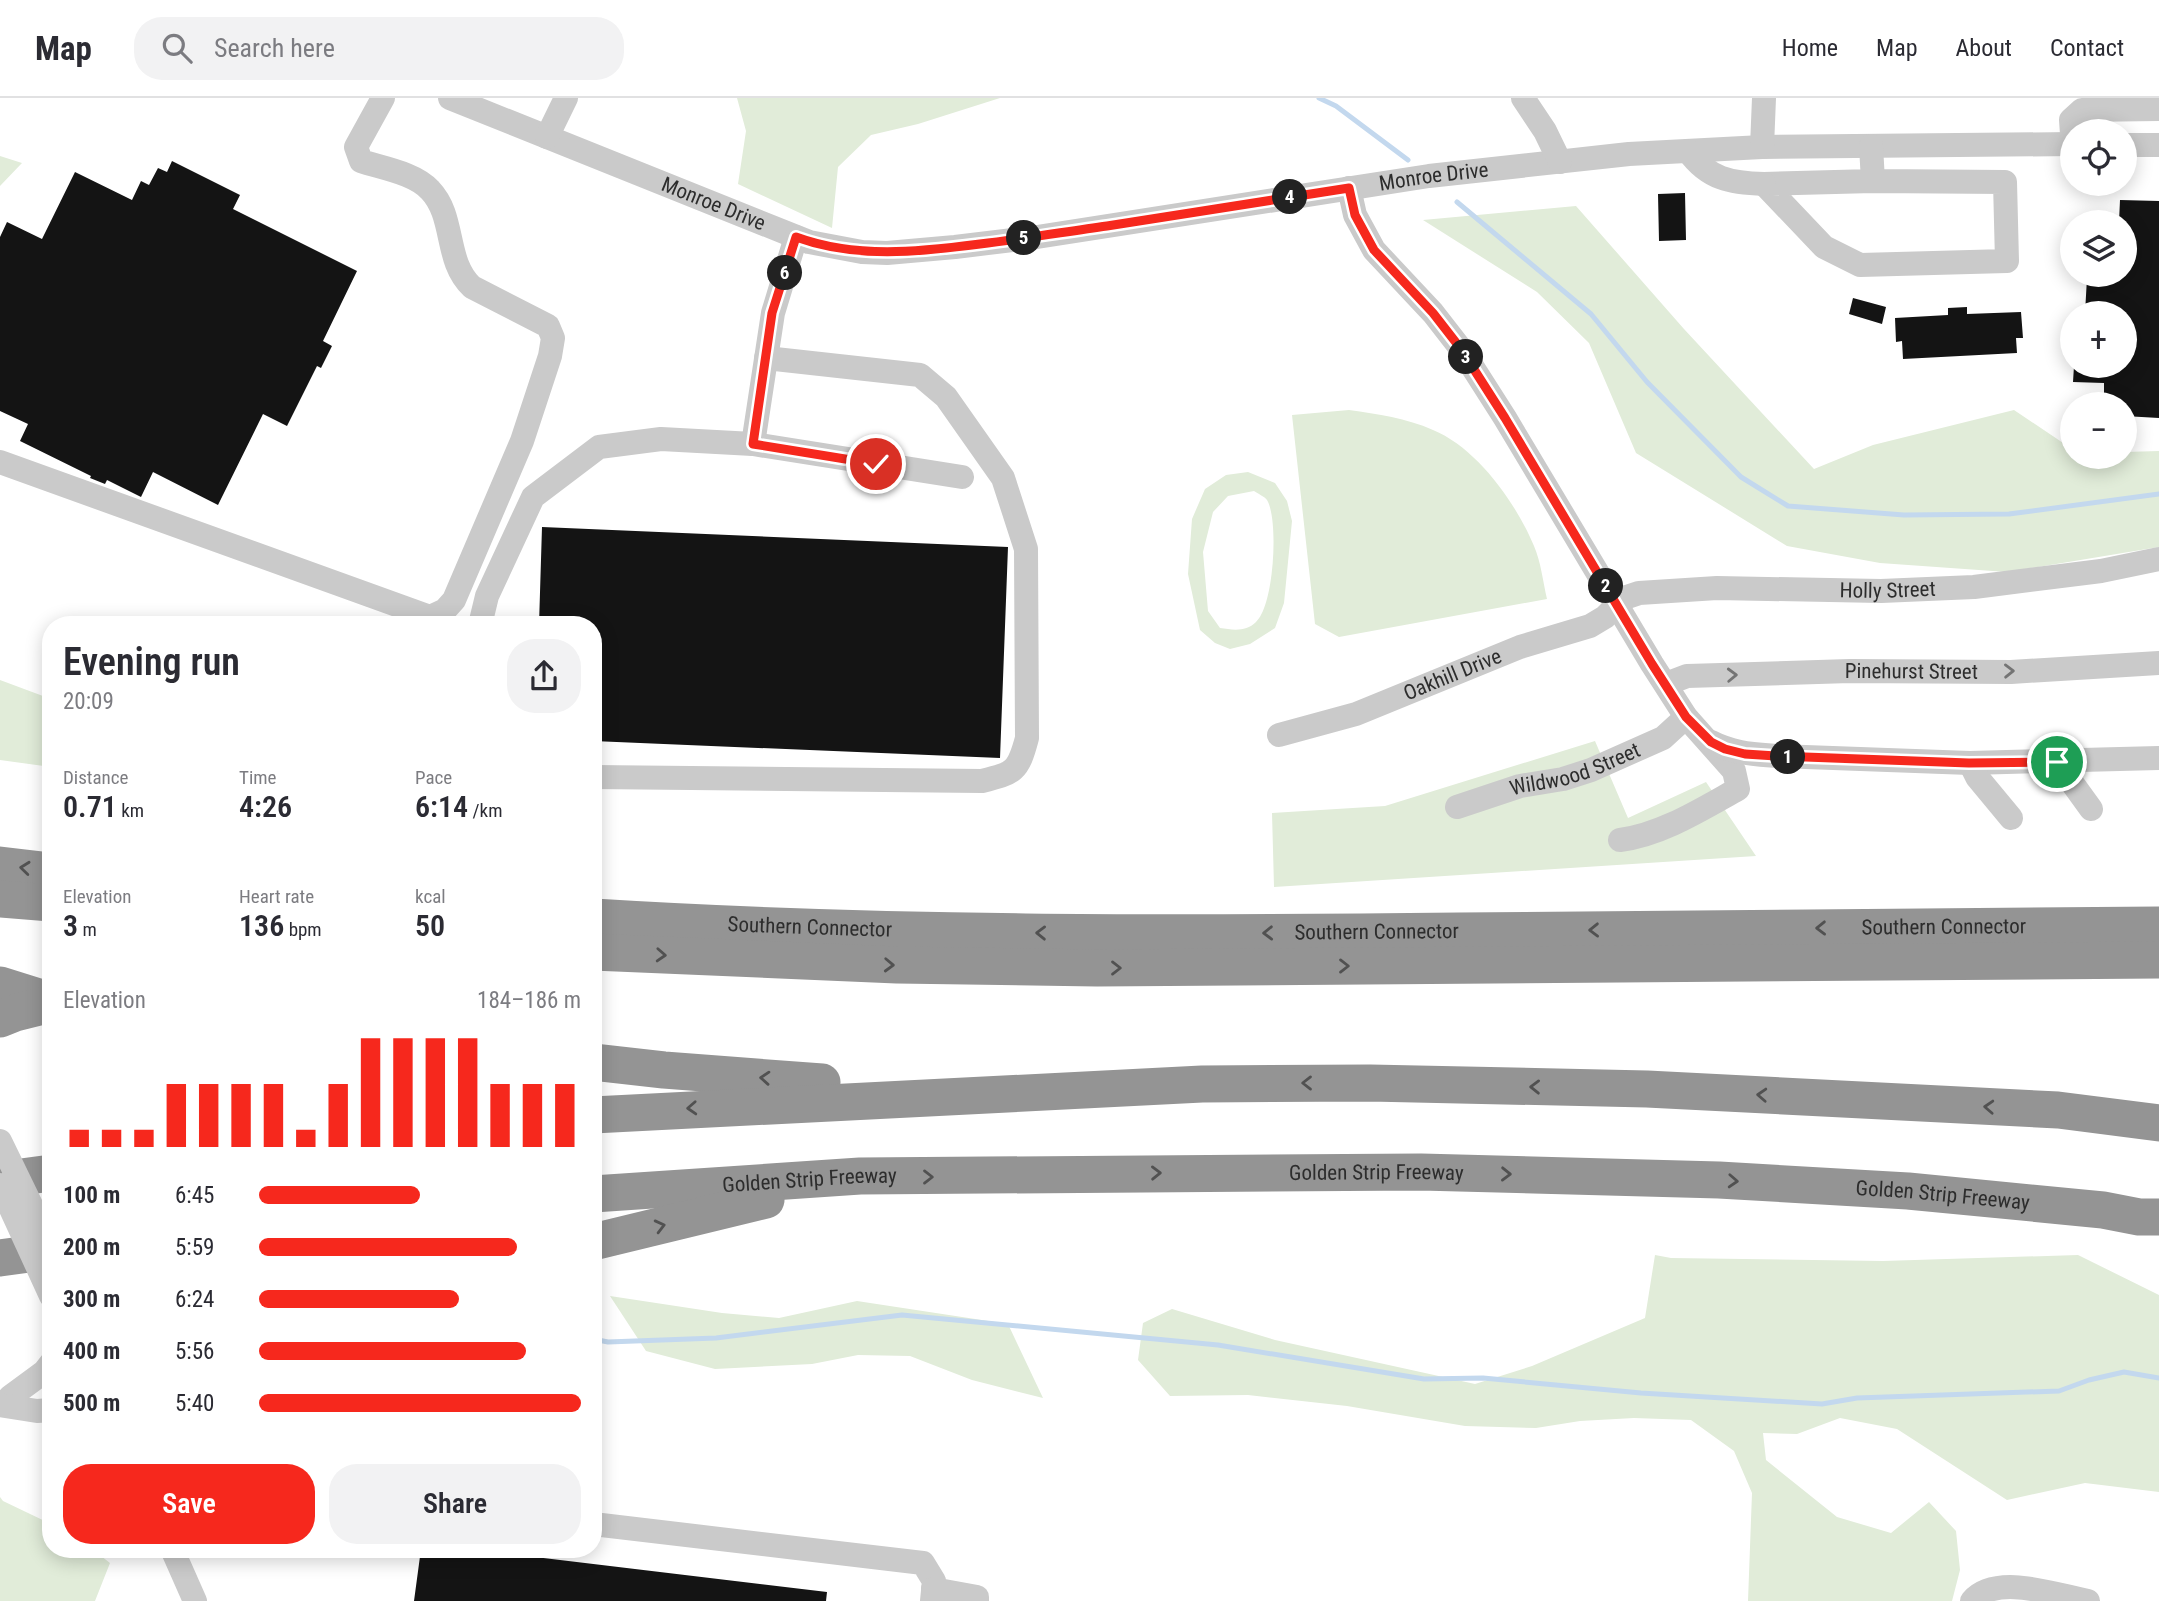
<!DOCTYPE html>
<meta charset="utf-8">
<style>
:root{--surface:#fff;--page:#f2f2f3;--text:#2b2b33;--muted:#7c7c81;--line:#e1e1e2;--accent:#f6281d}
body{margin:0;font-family:"Roboto Condensed",sans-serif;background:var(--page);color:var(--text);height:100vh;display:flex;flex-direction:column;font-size:26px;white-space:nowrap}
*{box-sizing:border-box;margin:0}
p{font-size:23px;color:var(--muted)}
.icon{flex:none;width:38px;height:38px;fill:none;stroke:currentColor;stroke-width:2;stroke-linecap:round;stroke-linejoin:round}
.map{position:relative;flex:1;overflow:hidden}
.side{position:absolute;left:42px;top:518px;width:560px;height:942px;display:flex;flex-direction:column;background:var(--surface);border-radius:28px;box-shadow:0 4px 18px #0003}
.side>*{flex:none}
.controls{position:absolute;left:2060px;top:21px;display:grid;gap:14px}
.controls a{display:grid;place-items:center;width:77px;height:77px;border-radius:50%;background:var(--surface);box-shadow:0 4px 18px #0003;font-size:35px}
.pin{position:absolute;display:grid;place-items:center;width:60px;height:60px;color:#fff;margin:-30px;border:4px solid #fff;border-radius:50%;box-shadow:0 2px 7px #0007}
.km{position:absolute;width:35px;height:35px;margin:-18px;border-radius:50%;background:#222;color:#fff;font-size:19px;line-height:35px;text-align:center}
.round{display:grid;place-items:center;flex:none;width:74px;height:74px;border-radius:28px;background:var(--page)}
.head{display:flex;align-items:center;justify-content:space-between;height:119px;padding:0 21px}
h1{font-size:38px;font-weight:600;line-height:52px}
.metrics{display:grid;grid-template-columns:repeat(3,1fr);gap:10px;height:119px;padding:7px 21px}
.metrics div{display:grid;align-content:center}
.metrics b{font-size:30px;font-weight:600}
.metrics small{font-size:19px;font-weight:400}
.metrics p{font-size:19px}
.chart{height:196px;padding:14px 21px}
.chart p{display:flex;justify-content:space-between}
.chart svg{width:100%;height:126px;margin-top:7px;stroke:var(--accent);stroke-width:6}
.cta{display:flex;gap:14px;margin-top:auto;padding:14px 21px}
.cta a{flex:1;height:80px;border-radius:28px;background:var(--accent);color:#fff;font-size:28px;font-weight:600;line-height:80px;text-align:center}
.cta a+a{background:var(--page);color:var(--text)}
ul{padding:0 21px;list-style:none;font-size:23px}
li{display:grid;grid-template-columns:112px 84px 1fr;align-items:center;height:52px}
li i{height:18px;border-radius:9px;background:var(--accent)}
header{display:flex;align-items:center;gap:42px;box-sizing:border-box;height:98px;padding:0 35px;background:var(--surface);border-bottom:2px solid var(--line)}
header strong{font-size:33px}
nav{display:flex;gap:38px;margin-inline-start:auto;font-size:24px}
.search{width:490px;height:63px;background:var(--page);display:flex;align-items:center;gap:18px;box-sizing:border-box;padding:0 24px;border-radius:28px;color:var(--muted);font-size:26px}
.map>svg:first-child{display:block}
.green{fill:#e1ecd9;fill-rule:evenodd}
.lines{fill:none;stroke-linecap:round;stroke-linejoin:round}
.stream{stroke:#c3d8ee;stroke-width:5}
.building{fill:#141414}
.minor{stroke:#cacaca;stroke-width:24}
.highway{stroke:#949494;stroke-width:37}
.minor-bridge{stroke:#cacaca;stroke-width:24}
.oneway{stroke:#747474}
.oneway2{stroke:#515151}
.route-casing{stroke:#fff;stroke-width:14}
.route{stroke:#f6281d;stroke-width:9}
.labels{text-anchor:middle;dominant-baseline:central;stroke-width:7;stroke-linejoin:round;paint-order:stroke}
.street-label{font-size:21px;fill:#2d2d2d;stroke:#fff}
</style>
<header>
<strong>Map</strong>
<div class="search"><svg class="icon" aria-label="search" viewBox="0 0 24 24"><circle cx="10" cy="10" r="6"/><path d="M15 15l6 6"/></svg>Search here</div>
<nav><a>Home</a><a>Map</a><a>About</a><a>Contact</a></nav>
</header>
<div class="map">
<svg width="2159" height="1503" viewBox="0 0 2159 1503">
<rect width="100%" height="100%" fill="#fff"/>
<path class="green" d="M737,0H1000L918,26L871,37L838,69L832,130L738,86L746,33Z
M0,58L22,65L0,88Z
M1576,108L1684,231L1814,371L1873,347L2014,312L2072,351V359H2124L2125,354L2159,353V449L2007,474L1880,465L1787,448L1636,355L1589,245L1537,194L1423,122Z
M1349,312C1378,316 1406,320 1433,332C1477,350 1516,405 1534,448C1541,464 1543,484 1547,501L1339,539L1315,526L1292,317Z
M1248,374L1275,385L1287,403L1292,423L1284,505L1275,530L1250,546L1230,551L1215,545L1200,532L1188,476L1192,421L1205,391L1226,377ZM1254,393C1258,396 1264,398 1267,402C1279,422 1274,508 1256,524C1246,534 1233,532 1220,530L1208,513L1203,454L1213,414L1228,398Z
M0,582L51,601V669L0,662Z
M1595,643L1628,720L1706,684L1756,758L1274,789L1272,715L1385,708Z
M1655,1157L1671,1160L1883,1163L2078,1157L2159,1197V1394L2085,1385L2007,1402L1897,1331L1840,1320L1797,1336L1763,1335L1766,1362L1837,1419L1891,1435L1929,1404L1956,1433L1960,1472L1952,1503H1748L1752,1395L1734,1353L1691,1322L1634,1320L1580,1323L1536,1330L1465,1328L1347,1308L1248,1297L1170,1298L1138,1262L1143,1225L1172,1211L1275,1242L1475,1286L1532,1268L1645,1220Z
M610,1198L722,1215L779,1220L857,1203L1008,1226L1043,1300L972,1282L910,1258L858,1257L812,1266L715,1271L646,1253Z
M0,1399L3,1403L51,1426V1451H92L110,1465L95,1503H0Z"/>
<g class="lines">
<path class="stream" d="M1319,0L1336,8L1408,62
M1457,104L1591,216L1647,284L1741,379L1788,408L1904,417L2009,416L2159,396
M593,1241L608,1244L716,1240L902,1217L1218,1247L1424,1281L1483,1280L1641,1295L1822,1306L1857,1300L2059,1293L2089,1282L2124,1274L2159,1280"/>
</g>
<path class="building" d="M172,63L240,97L233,111L357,173L323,243L332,248L321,270L317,268L287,328L263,316L218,407L153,374L141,399L107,382L105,386L90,380L91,378L20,343L28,326L0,313V139L7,124L42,141L75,74L132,102L141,83L149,87L158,70L167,74Z
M1685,95L1686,142L1659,143L1658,96Z
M2120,102L2159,103V320L2124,318V306H2104V285L2073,284L2074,268H2124V215H2085L2087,180L2099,181V177H2124V124H2119Z
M1853,200L1886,209L1882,226L1849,216Z
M1967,209V216L2021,214L2023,240H2016L2017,255L1903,261L1902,243L1896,244L1895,220L1948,217V210Z
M542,429L1008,449L1000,660L593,643V527H539Z
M421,1451H469L827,1494L826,1503H414Z"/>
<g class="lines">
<g class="minor">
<path id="s1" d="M450,0L809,144L862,154L887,155L955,149L1037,139L1429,78L1629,56L1762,49L2072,46"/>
<path d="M1523,0L1545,33L1560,64"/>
<path d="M2072,36L2071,22L2082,12L2159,11"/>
<path d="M547,39L566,0"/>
<path d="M2124,47H2159"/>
<path d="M1871,48L1873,83L2005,84L2007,163L1860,167L1824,149L1764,86L1873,83"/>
<path d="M1762,49L1764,0"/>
<path d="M1688,53C1708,81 1731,85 1764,86"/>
<path d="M1349,90L1355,117L1374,152L1433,215L1461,251L1505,320L1652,566L1686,619L1734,673L1738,691C1702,711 1661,737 1620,742"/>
<path d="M753,346L773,215L796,139"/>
<path d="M0,364L430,519L445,512L454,502L522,343L550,258L553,240L548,228L472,189C444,163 456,119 430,92C415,75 382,70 361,63L356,49L383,0"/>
<path d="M480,527L487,498L533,399L599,349L661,341L753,346L962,379"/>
<path id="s2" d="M1666,586L1687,578L1850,573L2011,574L2159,565"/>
<path id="s3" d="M1279,637L1356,616L1520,549L1590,528L1605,519L1624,500L1639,495L1717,490L1881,493L1974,489L2101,473L2159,461"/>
<path d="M1711,644C1732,655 1753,656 1776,658L1970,665L2159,660"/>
<path d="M2057,664L2091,711"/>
<path d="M1970,665L1977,679L2011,720"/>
<path d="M593,679L982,683C1014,675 1018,674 1027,640L1026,451L1003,380L946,299L920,277L766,260"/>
<path id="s4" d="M1457,709L1520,688L1563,681L1591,672L1663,640L1686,619"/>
<path d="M10,1299L44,1274L51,1265"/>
<path d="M0,1307L37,1313L51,1312"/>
<path d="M593,1426L923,1465L934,1483L932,1503"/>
<path d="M172,1451L195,1503"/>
<path d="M933,1491L977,1499V1503"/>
<path d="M1972,1503C1996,1475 2056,1497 2088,1503"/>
</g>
<g class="highway">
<path d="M0,767L51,773"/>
<path d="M0,801L51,805"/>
<path id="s5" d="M593,819C881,837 1170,836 1459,833C1692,831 1926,829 2159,827"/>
<path d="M593,854L897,867L1097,870L2159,862"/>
<path d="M0,887L51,903"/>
<path d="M0,921L15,915L51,906"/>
<path d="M593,964L664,972L822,984"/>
<path d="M593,1017L1202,986L1370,985L1647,991L2058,1012L2159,1025"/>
<path d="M0,1082L51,1075"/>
<path id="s6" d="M593,1096L860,1078L1421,1074L1719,1082L1908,1093L2103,1112L2139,1119H2159"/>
<path d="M593,1144L766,1102"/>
<path d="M0,1160L51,1153"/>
</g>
<path class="minor-bridge" d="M0,1043L51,1148
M0,1087L51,1198"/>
</g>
<defs><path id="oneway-chevron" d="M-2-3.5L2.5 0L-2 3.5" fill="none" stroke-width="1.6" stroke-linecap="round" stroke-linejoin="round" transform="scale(1.75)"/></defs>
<g class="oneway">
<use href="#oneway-chevron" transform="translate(2009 573) rotate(-1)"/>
<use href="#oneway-chevron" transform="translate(1732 577) rotate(-2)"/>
</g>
<g class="oneway2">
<use href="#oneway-chevron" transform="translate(25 770) rotate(-174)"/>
<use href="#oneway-chevron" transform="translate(1821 830) rotate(179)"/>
<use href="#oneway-chevron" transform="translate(1594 832) rotate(179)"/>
<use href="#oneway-chevron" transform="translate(1041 835) rotate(-179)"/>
<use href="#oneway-chevron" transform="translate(1268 835) rotate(179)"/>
<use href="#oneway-chevron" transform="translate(661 857) rotate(3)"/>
<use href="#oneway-chevron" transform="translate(889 867) rotate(2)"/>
<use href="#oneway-chevron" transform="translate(1344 868)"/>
<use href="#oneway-chevron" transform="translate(1116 870)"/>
<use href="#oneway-chevron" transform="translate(765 980) rotate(-176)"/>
<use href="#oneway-chevron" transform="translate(1307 985) rotate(180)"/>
<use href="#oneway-chevron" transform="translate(1535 989) rotate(-179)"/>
<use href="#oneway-chevron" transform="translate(1762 997) rotate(-177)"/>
<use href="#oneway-chevron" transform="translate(1989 1009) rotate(-177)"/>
<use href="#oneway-chevron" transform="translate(692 1010) rotate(177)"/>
<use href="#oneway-chevron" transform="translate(1156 1075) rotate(-1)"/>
<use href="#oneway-chevron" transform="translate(1506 1076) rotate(1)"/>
<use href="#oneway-chevron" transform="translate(928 1079)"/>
<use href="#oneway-chevron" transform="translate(1733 1083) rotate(3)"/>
<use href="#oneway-chevron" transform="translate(660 1128) rotate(-14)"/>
</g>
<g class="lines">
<defs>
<path id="route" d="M876,366L753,346L772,215L796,139C856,161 918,154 980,146C1022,141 1064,134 1107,128C1187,115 1268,103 1349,90L1355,117L1374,152L1433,215L1461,251L1505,320L1652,566L1686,619L1711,644L1725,651L1745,656L1776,658L1969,665L2057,664"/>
</defs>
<use href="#route" class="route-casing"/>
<use href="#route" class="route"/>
</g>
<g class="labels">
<g class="street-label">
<text stroke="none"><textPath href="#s1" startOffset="1018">Monroe Drive</textPath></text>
<text stroke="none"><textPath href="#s1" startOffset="284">Monroe Drive</textPath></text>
<text stroke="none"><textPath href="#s3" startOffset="639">Holly Street</textPath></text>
<text stroke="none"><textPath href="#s2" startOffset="247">Pinehurst Street</textPath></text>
<text stroke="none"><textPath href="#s3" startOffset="184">Oakhill Drive</textPath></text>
<text stroke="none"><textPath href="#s4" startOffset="124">Wildwood Street</textPath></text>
<text stroke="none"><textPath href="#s5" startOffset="217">Southern Connector</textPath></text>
<text stroke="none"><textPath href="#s5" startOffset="1351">Southern Connector</textPath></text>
<text stroke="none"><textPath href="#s5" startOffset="784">Southern Connector</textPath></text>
<text stroke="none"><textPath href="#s6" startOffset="784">Golden Strip Freeway</textPath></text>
<text stroke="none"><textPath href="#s6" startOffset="217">Golden Strip Freeway</textPath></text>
<text stroke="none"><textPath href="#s6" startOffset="1351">Golden Strip Freeway</textPath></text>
</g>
</g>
</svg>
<div class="controls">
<a><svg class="icon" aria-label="locate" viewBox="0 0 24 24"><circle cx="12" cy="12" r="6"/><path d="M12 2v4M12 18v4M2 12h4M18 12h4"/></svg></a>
<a><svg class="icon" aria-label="layers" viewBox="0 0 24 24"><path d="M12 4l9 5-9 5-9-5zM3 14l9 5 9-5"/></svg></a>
<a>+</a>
<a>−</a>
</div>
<div class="pin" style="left:2057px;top:664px;background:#1e9e55"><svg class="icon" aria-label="arrive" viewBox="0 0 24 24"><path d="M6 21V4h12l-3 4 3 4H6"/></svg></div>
<div class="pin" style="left:876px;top:366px;background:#d93025"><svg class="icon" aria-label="check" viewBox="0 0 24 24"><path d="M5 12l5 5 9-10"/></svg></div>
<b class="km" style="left:1788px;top:659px">1</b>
<b class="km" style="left:1606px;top:488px">2</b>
<b class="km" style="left:1466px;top:259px">3</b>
<b class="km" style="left:1290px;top:99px">4</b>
<b class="km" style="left:1024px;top:140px">5</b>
<b class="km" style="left:785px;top:175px">6</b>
<section class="side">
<div class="head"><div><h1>Evening run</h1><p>20:09</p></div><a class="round"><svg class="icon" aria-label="share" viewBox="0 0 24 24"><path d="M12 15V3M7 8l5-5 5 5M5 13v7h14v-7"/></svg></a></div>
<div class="metrics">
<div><p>Distance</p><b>0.71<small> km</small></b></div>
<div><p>Time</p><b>4:26</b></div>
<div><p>Pace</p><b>6:14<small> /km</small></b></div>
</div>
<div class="metrics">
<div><p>Elevation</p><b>3<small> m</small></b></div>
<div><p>Heart rate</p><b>136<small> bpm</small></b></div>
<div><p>kcal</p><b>50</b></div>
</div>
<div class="chart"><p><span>Elevation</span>184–186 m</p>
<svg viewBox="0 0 160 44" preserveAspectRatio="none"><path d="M5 44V38M15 44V38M25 44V38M35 44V22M45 44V22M55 44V22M65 44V22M75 44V38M85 44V22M95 44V6M105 44V6M115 44V6M125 44V6M135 44V22M145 44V22M155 44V22"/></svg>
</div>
<ul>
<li><b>100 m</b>6:45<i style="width:50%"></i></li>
<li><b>200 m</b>5:59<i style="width:80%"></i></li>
<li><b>300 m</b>6:24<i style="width:62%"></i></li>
<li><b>400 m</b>5:56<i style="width:83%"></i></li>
<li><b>500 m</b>5:40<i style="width:100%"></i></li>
</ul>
<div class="cta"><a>Save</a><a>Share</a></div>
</section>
</div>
